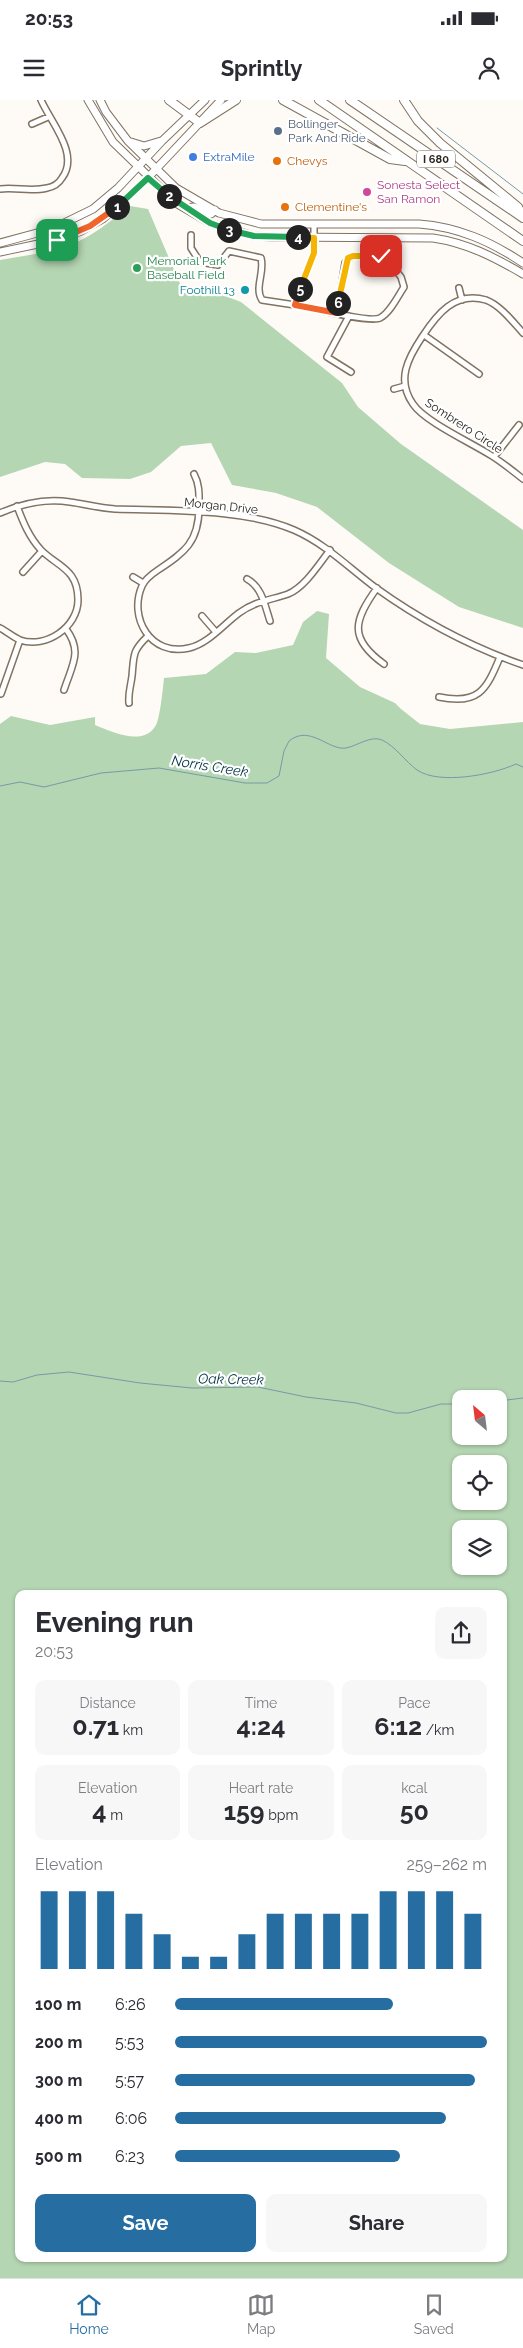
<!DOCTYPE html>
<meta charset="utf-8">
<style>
:root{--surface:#fff;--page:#f7f7f7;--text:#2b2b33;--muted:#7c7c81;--line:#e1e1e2;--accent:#266ea2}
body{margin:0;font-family:Raleway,sans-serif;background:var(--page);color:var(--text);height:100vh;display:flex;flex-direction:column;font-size:19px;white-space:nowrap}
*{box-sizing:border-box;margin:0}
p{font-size:16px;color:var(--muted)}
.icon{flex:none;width:28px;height:28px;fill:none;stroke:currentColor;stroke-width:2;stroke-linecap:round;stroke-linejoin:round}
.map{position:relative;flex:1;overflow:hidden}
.panel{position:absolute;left:15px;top:1490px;width:492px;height:672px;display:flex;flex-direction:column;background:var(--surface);border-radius:10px;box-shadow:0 1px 4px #0004}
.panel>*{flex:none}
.needle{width:32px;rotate:332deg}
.controls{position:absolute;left:452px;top:1290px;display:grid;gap:10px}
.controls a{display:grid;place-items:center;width:55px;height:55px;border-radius:10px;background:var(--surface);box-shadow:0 1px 4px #0004;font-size:25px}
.pin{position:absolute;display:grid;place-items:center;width:42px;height:42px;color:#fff;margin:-21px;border-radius:10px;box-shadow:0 2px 8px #0006}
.km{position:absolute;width:25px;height:25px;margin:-12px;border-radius:50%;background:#222;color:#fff;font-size:14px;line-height:25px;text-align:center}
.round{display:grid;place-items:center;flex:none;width:52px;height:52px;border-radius:10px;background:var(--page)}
.overview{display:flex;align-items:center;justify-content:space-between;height:85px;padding:0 20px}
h1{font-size:28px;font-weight:700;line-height:38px}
.metrics{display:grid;grid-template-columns:repeat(3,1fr);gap:8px;height:85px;padding:5px 20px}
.metrics div{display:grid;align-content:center;border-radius:10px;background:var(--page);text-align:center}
.metrics b{font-size:25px;font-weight:700}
.metrics small{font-size:14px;font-weight:400}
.metrics p{font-size:14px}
.chart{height:140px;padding:10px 20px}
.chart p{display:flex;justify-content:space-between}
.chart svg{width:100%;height:90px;margin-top:5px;stroke:var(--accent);stroke-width:6}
.cta{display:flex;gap:10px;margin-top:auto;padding:10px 20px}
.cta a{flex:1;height:58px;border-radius:10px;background:var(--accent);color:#fff;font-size:20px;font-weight:700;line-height:58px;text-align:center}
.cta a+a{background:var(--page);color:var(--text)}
ul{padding:0 20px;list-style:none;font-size:16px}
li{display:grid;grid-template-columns:80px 60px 1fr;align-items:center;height:38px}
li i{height:12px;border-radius:6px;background:var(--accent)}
.status{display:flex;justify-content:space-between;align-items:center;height:35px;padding:0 25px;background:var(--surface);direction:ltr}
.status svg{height:14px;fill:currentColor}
header{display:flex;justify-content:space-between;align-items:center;height:65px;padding:0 20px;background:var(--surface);font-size:22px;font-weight:700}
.tabs{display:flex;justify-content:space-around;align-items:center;height:70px;border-top:1px solid var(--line);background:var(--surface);font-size:14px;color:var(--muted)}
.tabs a{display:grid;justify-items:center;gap:2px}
.tabs .selected{color:var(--accent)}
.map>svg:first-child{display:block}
.green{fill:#b5d6b2;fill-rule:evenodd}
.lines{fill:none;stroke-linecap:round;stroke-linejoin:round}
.stream{stroke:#769aa8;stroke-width:1}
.minor-casing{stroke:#817362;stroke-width:8}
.major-casing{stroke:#817362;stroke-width:9}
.highway-casing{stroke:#817362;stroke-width:10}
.minor{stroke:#fff;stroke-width:5}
.major{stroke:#fff;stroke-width:7}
.highway{stroke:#fff;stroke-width:8}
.split-1-casing{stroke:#fff;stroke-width:10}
.split-2-casing{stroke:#fff;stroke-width:10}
.split-3-casing{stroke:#fff;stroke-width:10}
.split-4-casing{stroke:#fff;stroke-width:10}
.split-5-casing{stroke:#fff;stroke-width:10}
.split-6-casing{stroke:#fff;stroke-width:10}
.split-7-casing{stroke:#fff;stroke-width:10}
.split-1{stroke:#f0652b;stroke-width:6}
.split-2{stroke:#22a559;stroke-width:6}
.split-3{stroke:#22a559;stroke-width:6}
.split-4{stroke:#22a559;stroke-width:6}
.split-5{stroke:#f5b400;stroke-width:6}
.split-6{stroke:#f0652b;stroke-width:6}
.split-7{stroke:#f5b400;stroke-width:6}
.service-dot{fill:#5c6f8a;stroke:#fff;stroke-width:2}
.shop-dot{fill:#3f7fe0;stroke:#fff;stroke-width:2}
.food-dot{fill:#e8710a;stroke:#fff;stroke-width:2}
.hotel-dot{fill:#d1479c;stroke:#fff;stroke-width:2}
.leisure-dot{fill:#2e9e5b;stroke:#fff;stroke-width:2}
.culture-dot{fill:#0f9aa8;stroke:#fff;stroke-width:2}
.labels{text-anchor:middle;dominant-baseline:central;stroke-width:4.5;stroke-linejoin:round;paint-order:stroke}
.shield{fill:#fff;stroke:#6a6661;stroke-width:1}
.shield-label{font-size:11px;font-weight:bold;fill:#2a241d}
.service-label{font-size:12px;fill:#4e5e75;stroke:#fff;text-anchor:start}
.shop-label{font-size:12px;fill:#366cbe;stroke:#fff;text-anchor:start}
.food-label{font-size:12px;fill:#c56008;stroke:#fff;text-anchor:start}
.hotel-label{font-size:12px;fill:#b23c85;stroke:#fff;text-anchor:start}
.leisure-label{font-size:12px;fill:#27864d;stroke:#fff;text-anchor:start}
.culture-label{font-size:12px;fill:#0d838f;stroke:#fff;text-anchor:end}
.street-label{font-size:12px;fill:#2a241d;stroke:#fff}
.water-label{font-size:14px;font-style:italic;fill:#003342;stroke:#fff}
</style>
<div class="status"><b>20:53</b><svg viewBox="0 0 49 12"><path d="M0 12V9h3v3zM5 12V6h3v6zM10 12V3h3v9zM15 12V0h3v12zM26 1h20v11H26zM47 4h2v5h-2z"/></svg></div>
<header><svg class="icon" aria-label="menu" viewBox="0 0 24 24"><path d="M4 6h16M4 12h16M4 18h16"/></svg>Sprintly<svg class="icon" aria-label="person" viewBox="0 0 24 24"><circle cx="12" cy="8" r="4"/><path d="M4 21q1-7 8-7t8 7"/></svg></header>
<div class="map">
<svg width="523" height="2178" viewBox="0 0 523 2178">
<rect width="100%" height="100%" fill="#fefbf7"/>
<path class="green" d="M130,106L148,109L184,193H217L241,202L342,283L358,307L401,344L523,430V528L459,507L389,463L317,407L276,393L232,385L211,343L181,346L151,372L130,379L82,378L65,364L45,362L0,377V160C26,155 55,153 79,141C98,132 114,118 130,106Z
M317,511L329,514L326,558L360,587L395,603L401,609L420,624L450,629L523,622V2178H0V624L11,616L50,625L95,617V625C112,632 144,647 156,625C160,618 163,588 164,578L206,574L235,552L256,553L293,545L303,522ZM461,1299H499V1336H461ZM461,1364H499V1401H461ZM461,1429H499V1466H461ZM19,1494H504V2159H19Z"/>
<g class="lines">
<path class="stream" d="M437,28L523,94
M0,686L20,682L44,687L101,673L159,668L245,683H267L279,676L284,651L289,641C310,624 329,651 346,648C357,646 371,635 382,640C395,646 405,661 417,670C439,685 492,675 516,664L523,667
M0,1281L13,1282L37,1275L69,1272L140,1283L192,1288L258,1287L306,1297L356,1303L396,1313H408L441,1304H461
M499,1301L523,1298"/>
<defs>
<path id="minor" d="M32,24L48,17
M0,89C16,87 31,92 47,88C53,87 59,83 62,78C80,54 51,23 41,0
M191,135V148L200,162L218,165L229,151L261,158C265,172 254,188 262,200L295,205L314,153V124
M459,188L462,200
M295,205C309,208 371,223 380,218C390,213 398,196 404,187L401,177L385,157C375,154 351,152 345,163L337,213
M349,216L327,257L351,272
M523,233C513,222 500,205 486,200C455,191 437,214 422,237C408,258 396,280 413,304C425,322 472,343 492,356C503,363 513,371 523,379
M424,235L479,274
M394,289L405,286
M494,357L519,325
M194,374C200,385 199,396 199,407C199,442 185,452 158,470C152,474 145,479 142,486C128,518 151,557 189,548C208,544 224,524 239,513C255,501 271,500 288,494C305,487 319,464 330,450
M0,413C21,404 47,398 70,402C85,404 99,408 115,409C170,411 243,408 294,430C326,444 349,468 376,488C422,521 471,547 523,565
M23,472L42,451
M133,477L143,483
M247,479C262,487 265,506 270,521
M377,488C353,521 349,539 384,564
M202,516L215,531
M0,528C6,531 13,537 20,540C46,549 78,527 78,500C78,469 58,467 41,450C29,437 23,422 17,406
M64,590C72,565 83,552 66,529
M1,594L20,540
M439,597C478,605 486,591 500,557
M129,603C128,593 131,585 132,576C134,555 132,551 148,536"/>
<path id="major" d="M88,0L113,42L176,103L210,123L254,136L273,137L433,138C467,143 494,157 523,174
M100,0L106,12L128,41L176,88L219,113L261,124H419C458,127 490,141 523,163
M131,42L144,46L161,41
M186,108L194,107L211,114L215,110
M0,143L52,129L93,109L118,88L162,41L205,0
M0,152L57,140L81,131L104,118L142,84L221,0"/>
<path id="highway" d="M169,0L200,23L236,0
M283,0L390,59L405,61
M319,0L523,141
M350,0L523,118
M404,0L418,21L440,43L518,107L523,117"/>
</defs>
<use href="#minor" class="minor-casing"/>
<use href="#major" class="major-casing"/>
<use href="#highway" class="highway-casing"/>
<use href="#minor" class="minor"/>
<use href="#major" class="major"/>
<use href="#highway" class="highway"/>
</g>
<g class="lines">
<defs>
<path id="split-1" d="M57,140L90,126L117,107"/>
<path id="split-2" d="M117,107L148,78L169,96"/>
<path id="split-3" d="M169,96L210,123L229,130"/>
<path id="split-4" d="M229,130L254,136L298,137"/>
<path id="split-5" d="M298,137L314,138V153L300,189"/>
<path id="split-6" d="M300,189L295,205L337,213L338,203"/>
<path id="split-7" d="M338,203L348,158L353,156H381"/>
</defs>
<use href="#split-1" class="split-1-casing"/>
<use href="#split-2" class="split-2-casing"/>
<use href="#split-3" class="split-3-casing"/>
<use href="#split-4" class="split-4-casing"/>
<use href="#split-5" class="split-5-casing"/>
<use href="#split-6" class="split-6-casing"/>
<use href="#split-7" class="split-7-casing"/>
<use href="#split-1" class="split-1"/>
<use href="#split-2" class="split-2"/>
<use href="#split-3" class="split-3"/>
<use href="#split-4" class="split-4"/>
<use href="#split-5" class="split-5"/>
<use href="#split-6" class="split-6"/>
<use href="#split-7" class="split-7"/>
</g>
<circle class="service-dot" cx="278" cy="31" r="5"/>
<circle class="shop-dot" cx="193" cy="57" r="5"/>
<g class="food-dot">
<circle cx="277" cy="61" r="5"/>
<circle cx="285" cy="107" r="5"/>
</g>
<circle class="hotel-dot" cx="367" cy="92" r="5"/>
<circle class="leisure-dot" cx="137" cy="168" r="5"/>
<circle class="culture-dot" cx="245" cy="190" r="5"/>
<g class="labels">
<rect class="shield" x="417" y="50.5" width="38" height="17" rx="4"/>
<g class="shield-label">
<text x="436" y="59">I 680</text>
</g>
<g class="service-label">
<text x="288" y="24">Bollinger<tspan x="288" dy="14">Park And Ride</tspan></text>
</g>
<g class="shop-label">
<text x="203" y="57">ExtraMile</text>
</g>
<g class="food-label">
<text x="287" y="61">Chevys</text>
<text x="295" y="107">Clementine's</text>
</g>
<g class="hotel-label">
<text x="377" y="85">Sonesta Select<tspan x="377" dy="14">San Ramon</tspan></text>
</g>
<g class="leisure-label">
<text x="147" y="161">Memorial Park<tspan x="147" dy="14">Baseball Field</tspan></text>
</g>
<g class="culture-label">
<text x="235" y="190">Foothill 13</text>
</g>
<g class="street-label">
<text transform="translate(464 326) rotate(33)">Sombrero Circle</text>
<text transform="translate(221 406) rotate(6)">Morgan Drive</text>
</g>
<g class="water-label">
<text transform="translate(210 666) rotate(9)">Norris Creek</text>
<text transform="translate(231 1279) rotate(1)">Oak Creek</text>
</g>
</g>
</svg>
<div class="controls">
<a><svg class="needle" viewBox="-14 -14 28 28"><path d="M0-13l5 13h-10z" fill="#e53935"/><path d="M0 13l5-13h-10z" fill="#7c7c81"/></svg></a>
<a><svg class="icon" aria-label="locate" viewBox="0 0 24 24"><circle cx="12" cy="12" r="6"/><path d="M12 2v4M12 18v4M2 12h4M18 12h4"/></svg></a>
<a><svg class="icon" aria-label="layers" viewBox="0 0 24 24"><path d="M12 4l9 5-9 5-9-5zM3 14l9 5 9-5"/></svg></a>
</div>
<div class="pin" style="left:57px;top:140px;background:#1e9e55"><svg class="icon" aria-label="arrive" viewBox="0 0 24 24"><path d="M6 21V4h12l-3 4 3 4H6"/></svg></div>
<div class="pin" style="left:381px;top:156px;background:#d93025"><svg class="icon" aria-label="check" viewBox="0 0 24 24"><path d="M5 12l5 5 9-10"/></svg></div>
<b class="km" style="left:117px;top:107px">1</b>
<b class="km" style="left:169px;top:96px">2</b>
<b class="km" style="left:229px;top:130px">3</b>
<b class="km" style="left:298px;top:137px">4</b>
<b class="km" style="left:300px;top:189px">5</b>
<b class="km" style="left:338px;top:203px">6</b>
<section class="panel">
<div class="overview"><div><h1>Evening run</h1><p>20:53</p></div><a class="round"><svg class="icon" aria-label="share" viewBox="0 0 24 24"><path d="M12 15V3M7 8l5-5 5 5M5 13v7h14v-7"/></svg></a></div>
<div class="metrics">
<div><p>Distance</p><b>0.71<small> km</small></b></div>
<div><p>Time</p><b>4:24</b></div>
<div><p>Pace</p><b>6:12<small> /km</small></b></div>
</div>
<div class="metrics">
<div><p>Elevation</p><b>4<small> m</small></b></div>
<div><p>Heart rate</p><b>159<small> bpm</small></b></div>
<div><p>kcal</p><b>50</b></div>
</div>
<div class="chart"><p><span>Elevation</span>259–262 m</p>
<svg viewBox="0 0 160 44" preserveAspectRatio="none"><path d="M5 44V6M15 44V6M25 44V6M35 44V17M45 44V27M55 44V38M65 44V38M75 44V27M85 44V17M95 44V17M105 44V17M115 44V17M125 44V6M135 44V6M145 44V6M155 44V17"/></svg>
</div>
<ul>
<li><b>100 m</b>6:26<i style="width:70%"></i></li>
<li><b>200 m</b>5:53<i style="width:100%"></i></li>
<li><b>300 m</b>5:57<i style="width:96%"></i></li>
<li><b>400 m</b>6:06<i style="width:87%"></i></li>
<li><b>500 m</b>6:23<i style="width:72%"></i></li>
</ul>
<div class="cta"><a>Save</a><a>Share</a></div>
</section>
</div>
<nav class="tabs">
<a class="selected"><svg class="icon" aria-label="home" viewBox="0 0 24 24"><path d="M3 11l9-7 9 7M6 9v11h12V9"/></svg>Home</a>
<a><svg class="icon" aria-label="map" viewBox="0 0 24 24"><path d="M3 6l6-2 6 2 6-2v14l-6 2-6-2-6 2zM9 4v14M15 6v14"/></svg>Map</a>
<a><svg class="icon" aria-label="saved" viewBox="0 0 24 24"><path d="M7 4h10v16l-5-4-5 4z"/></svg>Saved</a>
</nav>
